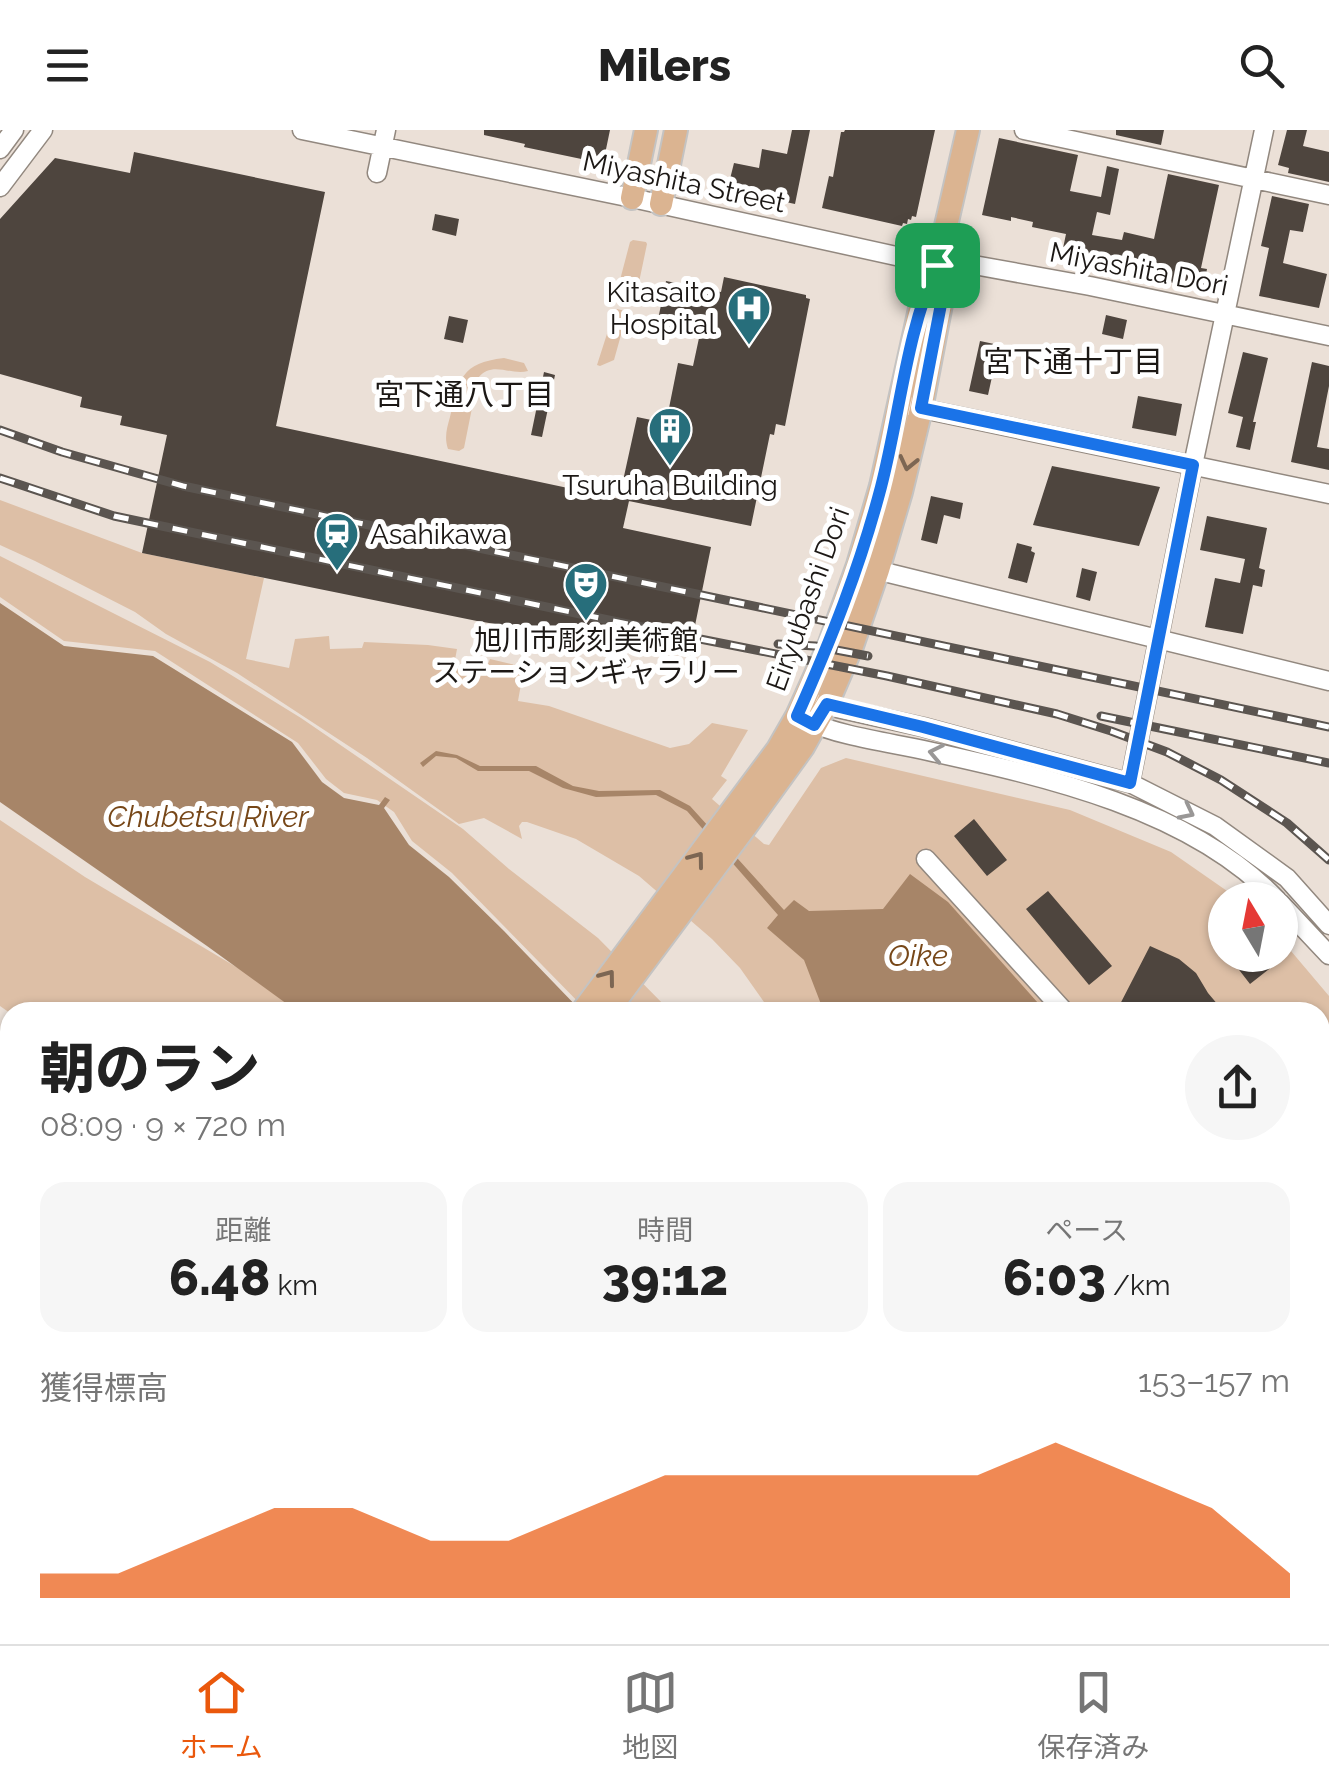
<!DOCTYPE html>
<html lang="ja">
<meta charset="utf-8">
<style>
:root{--surface:#fff;--page:#f6f6f6;--text:#222;--muted:#767676;--line:#e0e0e0;--accent:#ea580c}
body{margin:0;font-family:Raleway,"Noto Sans JP",sans-serif;background:var(--page);color:var(--text);height:100vh;display:flex;flex-direction:column;font-size:38px;white-space:nowrap}
*{box-sizing:border-box;margin:0}
p{font-size:32px;color:var(--muted)}
.icon{flex:none;width:55px;height:55px;fill:none;stroke:currentColor;stroke-width:2;stroke-linecap:round;stroke-linejoin:round}
.map{position:relative;flex:1;overflow:hidden}
.sheet{position:absolute;left:0px;top:872px;width:1330px;height:642px;display:flex;flex-direction:column;background:var(--surface);border-radius:30px 30px 0 0;box-shadow:0 2px 8px #0004}
.sheet>*{flex:none}
.needle{width:65px;rotate:350deg}
.tools{position:absolute;left:1208px;top:752px;display:grid;gap:20px}
.tools a{display:grid;place-items:center;width:90px;height:90px;border-radius:50%;background:var(--surface);box-shadow:0 2px 8px #0004;font-size:50px}
.pin{position:absolute;display:grid;place-items:center;width:85px;height:85px;color:#fff;margin:-42px;border-radius:20px;box-shadow:0 5px 15px #0006}
.round{display:grid;place-items:center;flex:none;width:105px;height:105px;border-radius:52px;background:var(--page)}
.overview{display:flex;align-items:center;justify-content:space-between;height:170px;padding:0 40px}
h1{font-size:55px;font-weight:800;line-height:75px}
.figures{display:grid;grid-template-columns:repeat(3,1fr);gap:15px;height:170px;padding:10px 40px}
.figures div{display:grid;align-content:center;border-radius:25px;background:var(--page);text-align:center}
.figures b{font-size:50px;font-weight:800}
.figures small{font-size:28px;font-weight:400}
.figures p{font-size:28px}
.chart{height:280px;padding:20px 40px}
.chart p{display:flex;justify-content:space-between}
.chart svg{width:100%;height:180px;margin-top:10px;fill:var(--accent);opacity:.7}
header{display:flex;justify-content:space-between;align-items:center;height:130px;padding:0 40px;background:var(--surface);font-size:45px;font-weight:800}
.tabs{display:flex;justify-content:space-around;align-items:center;height:140px;border-top:2px solid var(--line);background:var(--surface);font-size:28px;color:var(--muted)}
.tabs a{display:grid;justify-items:center;gap:5px}
.tabs .selected{color:var(--accent)}
.map>svg:first-child{display:block}
.green{fill:#ddbfa6}
.water{fill:#a78568}
.building{fill:#4e453e}
.lines{fill:none;stroke-linecap:round;stroke-linejoin:round}
.minor-casing{stroke:#92887f;stroke-width:21}
.major-casing{stroke:#c4c3c2;stroke-width:26}
.minor{stroke:#fff;stroke-width:18}
.major{stroke:#dbb491;stroke-width:22}
.rail-casing{stroke:#5b5550;stroke-width:9}
.rail{stroke:#fff;stroke-width:5;stroke-dasharray:15;stroke-linecap:butt}
.oneway{stroke:#7c6653}
.oneway2{stroke:#999796}
.route-casing{stroke:#fff;stroke-width:20}
.route{stroke:#1a73e8;stroke-width:12}
.labels{text-anchor:middle;dominant-baseline:central;stroke-width:10;stroke-linejoin:round;paint-order:stroke}
.street-label{font-size:28px;fill:#1c1815;stroke:#fff}
.poi-label{font-size:28px;fill:#1c1815;stroke:#fff}
.neighbourhood-label{font-size:30px;fill:#1c1815;stroke:#fff}
.water-label{font-size:30px;font-style:italic;fill:#774718;stroke:#fff}
</style>
<header><svg class="icon" aria-label="menu" viewBox="0 0 24 24"><path d="M4 6h16M4 12h16M4 18h16"/></svg>Milers<svg class="icon" aria-label="search" viewBox="0 0 24 24"><circle cx="10" cy="10" r="6"/><path d="M15 15l6 6"/></svg></header>
<div class="map">
<svg width="1329" height="1514" viewBox="0 0 1329 1514">
<rect width="100%" height="100%" fill="#ebe0d7"/>
<path class="green" d="M633,110L646,112L647,114L638,157L635,162L625,164L622,161L620,150L630,112Z
M617,179L625,181L626,187L614,230L600,236L597,235L614,182Z
M504,228L524,233L528,241C511,246 492,230 478,248L464,318L459,321L448,319C444,307 447,298 450,287C459,249 461,233 504,228Z
M0,370L142,423L264,448L246,529L289,538L295,509L329,506L330,519L362,518L364,512L428,515L457,519L454,535L484,543L490,529L524,537L518,571L549,576L670,618L689,614L712,593L748,600L721,646L727,650L712,669L764,714L769,715L821,638L846,628L1070,680L1171,722L1240,770H1225V825H1280V808L1329,866V1331L1320,1328V882H771L740,838L712,809L639,746L576,709L527,692H522L519,696L522,709L484,688L459,694L367,628L237,543L166,504L135,482L35,431L0,415Z
M0,426L210,532L301,588L463,699L509,739L598,808L671,882H588L452,743L412,711L394,682L377,670L344,663L326,649L298,613L155,521L64,511L0,467Z
M0,690L85,747L258,850L306,882L10,883L0,876Z
M749,1505H1106L1116,1511L1160,1514H760Z"/>
<path class="water" d="M0,473L64,516L153,526L292,612L322,652L344,668L379,675L385,667L390,670L384,678L409,715L449,747L504,801L582,882H298L207,816L0,672Z
M436,621L457,625L480,636H536L573,656L599,661L660,660L690,676L784,780L794,770L809,781L883,779L910,744L948,772L1046,882H824L804,830L767,798L778,785L687,681L656,665L596,667L563,658L529,641H478L456,628L436,626L423,637L420,633Z
M1320,1403L1329,1407V1514H1276L1244,1505H1320Z"/>
<path class="building" d="M484,0H610L605,24L591,31L524,17L525,14L484,5Z
M792,0H810L795,74L753,65L755,58L729,53L734,33L759,38L762,19L787,24Z
M845,0H935L916,87L912,86L911,90L908,89L907,94L903,93L902,96L822,78L829,46L833,47L841,2H844Z
M1116,0H1164L1161,15L1116,5Z
M1287,0H1307L1303,16L1329,22V52L1288,43L1289,38L1278,35Z
M999,8L1078,25L1070,61L1101,67L1107,36L1119,39L1110,85L1097,82L1092,105L1122,110L1124,102L1154,109L1168,44L1219,55L1201,138L1207,139L1203,159L1130,144L1131,141L1061,128L1066,104L1032,97L1033,92L1011,87V91L982,85Z
M134,22L325,62L276,296L629,371L623,398L711,417L690,520L548,503L477,491L142,423L167,305L120,295L122,286L80,277L82,267L0,244V89L55,28L130,43Z
M1272,66L1309,74L1303,102L1290,100L1283,133L1327,144L1319,178L1259,166L1269,118L1261,116Z
M435,84L459,89L456,106L432,100Z
M724,147L806,165V168L810,169L785,296L776,294L774,305L770,304L751,396L619,369L637,287L666,293L678,233L693,236L699,208L656,199L666,151L721,162Z
M1106,185L1127,190L1123,209L1102,204Z
M449,186L468,190L463,213L444,209Z
M980,211L999,215L988,265L969,261Z
M1243,222L1268,228L1253,292H1256L1250,320L1236,317L1243,287L1228,283Z
M1312,232L1329,236V256L1317,317L1329,319V340L1291,332Z
M544,242L555,245L542,307L531,305Z
M1138,266L1182,274L1176,306L1132,298Z
M1052,336L1160,357L1139,416L1033,395Z
M931,366L963,373L960,389L944,385L937,414L921,410Z
M1207,386L1267,398L1259,438L1265,440L1262,457L1253,455L1243,504L1205,497L1215,448L1240,453L1245,429L1200,420Z
M1017,413L1032,417L1031,421L1035,423L1027,453L1008,448Z
M1082,438L1097,442L1090,471L1076,467Z
M974,689L1007,730L987,746L954,706Z
M1048,761L1112,836L1089,855L1026,779Z
M1150,816L1179,829L1196,843L1208,863L1224,882H1116Z
M1242,825H1264L1273,836L1250,854L1233,832Z"/>
<g class="lines">
<defs>
<path id="minor" d="M302,0L632,68L937,135H974L1090,156L1329,206
M1024,0L1329,65
M0,19L14,0
M377,43L386,0
M0,57L43,0
M909,276L1329,364
M868,438L1329,551
M814,573L923,597L1130,653L1215,696L1287,748L1329,795
M808,591C838,606 893,613 928,621C1046,647 1191,679 1277,770
M1130,653L1193,335L1264,0
M926,729L1065,882
M1280,773L1329,825
M0,958L10,966
M0,1016L10,1003
M0,1101L10,1109
M0,1250L10,1258
M0,1420L10,1407
M342,1505L354,1514
M543,1505L555,1514
M740,1505L751,1514
M292,1514L299,1505"/>
<path id="major" d="M632,68L646,0
M661,74L676,0
M582,882L778,619L797,586L830,513L858,435L881,356L923,165L937,135L968,0
M607,882L746,696L803,617L827,574L852,516L878,440L901,362L921,279L942,169L937,135
M117,1514L123,1505
M146,1514L153,1505"/>
</defs>
<use href="#minor" class="minor-casing"/>
<use href="#major" class="major-casing"/>
<use href="#minor" class="minor"/>
<use href="#major" class="major"/>
<defs>
<path id="rail" d="M0,300L62,322L183,356L1329,597
M0,348L114,386L685,506L887,546L1057,584L1111,601L1167,622L1221,650L1287,693L1329,730
M778,514L815,516L868,526
M1101,586L1329,633"/>
</defs>
<use href="#rail" class="rail-casing"/>
<use href="#rail" class="rail"/>
</g>
<defs><path id="oneway-chevron" d="M-2-3.5L2.5 0L-2 3.5" fill="none" stroke-width="1.6" stroke-linecap="round" stroke-linejoin="round" transform="scale(2.5)"/></defs>
<g class="oneway">
<use href="#oneway-chevron" transform="translate(908 333) rotate(103)"/>
<use href="#oneway-chevron" transform="translate(697 729) rotate(-53)"/>
<use href="#oneway-chevron" transform="translate(608 847) rotate(-53)"/>
</g>
<g class="oneway2">
<use href="#oneway-chevron" transform="translate(936 623) rotate(-168)"/>
<use href="#oneway-chevron" transform="translate(1187 682) rotate(27)"/>
</g>
<g class="lines">
<defs>
<path id="route" d="M937,135L942,169L921,278L1193,335L1130,653L923,597L827,574L814,595L797,586C831,510 860,437 881,357C900,284 906,204 937,135Z"/>
</defs>
<use href="#route" class="route-casing"/>
<use href="#route" class="route"/>
</g>
<defs>
<symbol id="hospital-pin" viewBox="-11 -11 22 30"><path d="M0 17L-7.5 6A9.5 9.5 0 1 1 7.5 6Z" fill="#276e7b" stroke="#fff"/><path d="M-5-5h3v3.5h4V-5h3V5h-3V1.5h-4V5h-3Z" fill="#fff"/></symbol>
<symbol id="building-pin" viewBox="-11 -11 22 30"><path d="M0 17L-7.5 6A9.5 9.5 0 1 1 7.5 6Z" fill="#276e7b" stroke="#fff"/><path d="M-4-6H4V6H1V3H-1V6H-4ZM-2.5-4.3h1.7v1.8h-1.7ZM.8-4.3h1.7v1.8H.8ZM-2.5-1h1.7V.8h-1.7ZM.8-1h1.7V.8H.8Z" fill="#fff"/></symbol>
<symbol id="station-pin" viewBox="-11 -11 22 30"><path d="M0 17L-7.5 6A9.5 9.5 0 1 1 7.5 6Z" fill="#276e7b" stroke="#fff"/><path d="M-3-6H3Q5-6 5-4V2Q5 4 3 4L4.5 6H3L1.5 4h-3L-3 6H-4.5L-3 4Q-5 4-5 2V-4Q-5-6-3-6ZM-3.5-4v3h7v-3ZM-3.5 1v1.5H-2V1ZM2 1v1.5H3.5V1Z" fill="#fff"/></symbol>
<symbol id="theatre-pin" viewBox="-11 -11 22 30"><path d="M0 17L-7.5 6A9.5 9.5 0 1 1 7.5 6Z" fill="#276e7b" stroke="#fff"/><path d="M-5-5.5Q0-4 5-5.5V0Q5 5 0 6Q-5 5-5 0ZM-3.3-2.5H-1v1.5H-3.3ZM1-2.5H3.3v1.5H1ZM-2.8 1Q0 5.5 2.8 1Z" fill="#fff"/></symbol>
</defs>
<g fill-rule="evenodd">
<use href="#hospital-pin" x="724" y="153" width="50" height="68"/>
<use href="#building-pin" x="645" y="274" width="50" height="68"/>
<use href="#station-pin" x="312" y="379" width="50" height="68"/>
<use href="#theatre-pin" x="561" y="429" width="50" height="68"/>
</g>
<g class="labels">
<g class="street-label">
<text transform="translate(684 52) rotate(12)">Miyashita Street</text>
<text transform="translate(1139 139) rotate(11)">Miyashita Dori</text>
<text transform="translate(808 469) rotate(-70)">Eiryubashi Dori</text>
</g>
<g class="poi-label">
<text x="716" y="162" text-anchor="end">Kitasaito<tspan x="716" dy="32">Hospital</tspan></text>
<text x="670" y="355">Tsuruha Building</text>
<text x="370" y="404" text-anchor="start">Asahikawa</text>
<text x="586" y="510">旭川市彫刻美術館<tspan x="586" dy="32">ステーションギャラリー</tspan></text>
</g>
<g class="neighbourhood-label">
<text x="1073" y="231">宮下通十丁目</text>
<text x="464" y="264">宮下通八丁目</text>
</g>
<g class="water-label">
<text x="208" y="686">Chubetsu River</text>
<text x="918" y="825">Oike</text>
</g>
</g>
</svg>
<div class="tools">
<a><svg class="needle" viewBox="-14 -14 28 28"><path d="M0-13l5 13h-10z" fill="#e53935"/><path d="M0 13l5-13h-10z" fill="#767676"/></svg></a>
</div>
<div class="pin" style="left:937px;top:135px;background:#1e9e55"><svg class="icon" aria-label="arrive" viewBox="0 0 24 24"><path d="M6 21V4h12l-3 4 3 4H6"/></svg></div>
<section class="sheet">
<div class="overview"><div><h1>朝のラン</h1><p>08:09 · 9 × 720 m</p></div><a class="round"><svg class="icon" aria-label="share" viewBox="0 0 24 24"><path d="M12 15V3M7 8l5-5 5 5M5 13v7h14v-7"/></svg></a></div>
<div class="figures">
<div><p>距離</p><b>6.48<small> km</small></b></div>
<div><p>時間</p><b>39:12</b></div>
<div><p>ペース</p><b>6:03<small> /km</small></b></div>
</div>
<div class="chart"><p><span>獲得標高</span>153–157 m</p>
<svg viewBox="0 0 160 44" preserveAspectRatio="none"><path d="M0 44V38L10 38L20 30L30 22L40 22L50 30L60 30L70 22L80 14L90 14L100 14L110 14L120 14L130 6L140 14L150 22L160 38V44z"/></svg>
</div>
</section>
</div>
<nav class="tabs">
<a class="selected"><svg class="icon" aria-label="home" viewBox="0 0 24 24"><path d="M3 11l9-7 9 7M6 9v11h12V9"/></svg>ホーム</a>
<a><svg class="icon" aria-label="map" viewBox="0 0 24 24"><path d="M3 6l6-2 6 2 6-2v14l-6 2-6-2-6 2zM9 4v14M15 6v14"/></svg>地図</a>
<a><svg class="icon" aria-label="saved" viewBox="0 0 24 24"><path d="M7 4h10v16l-5-4-5 4z"/></svg>保存済み</a>
</nav>
